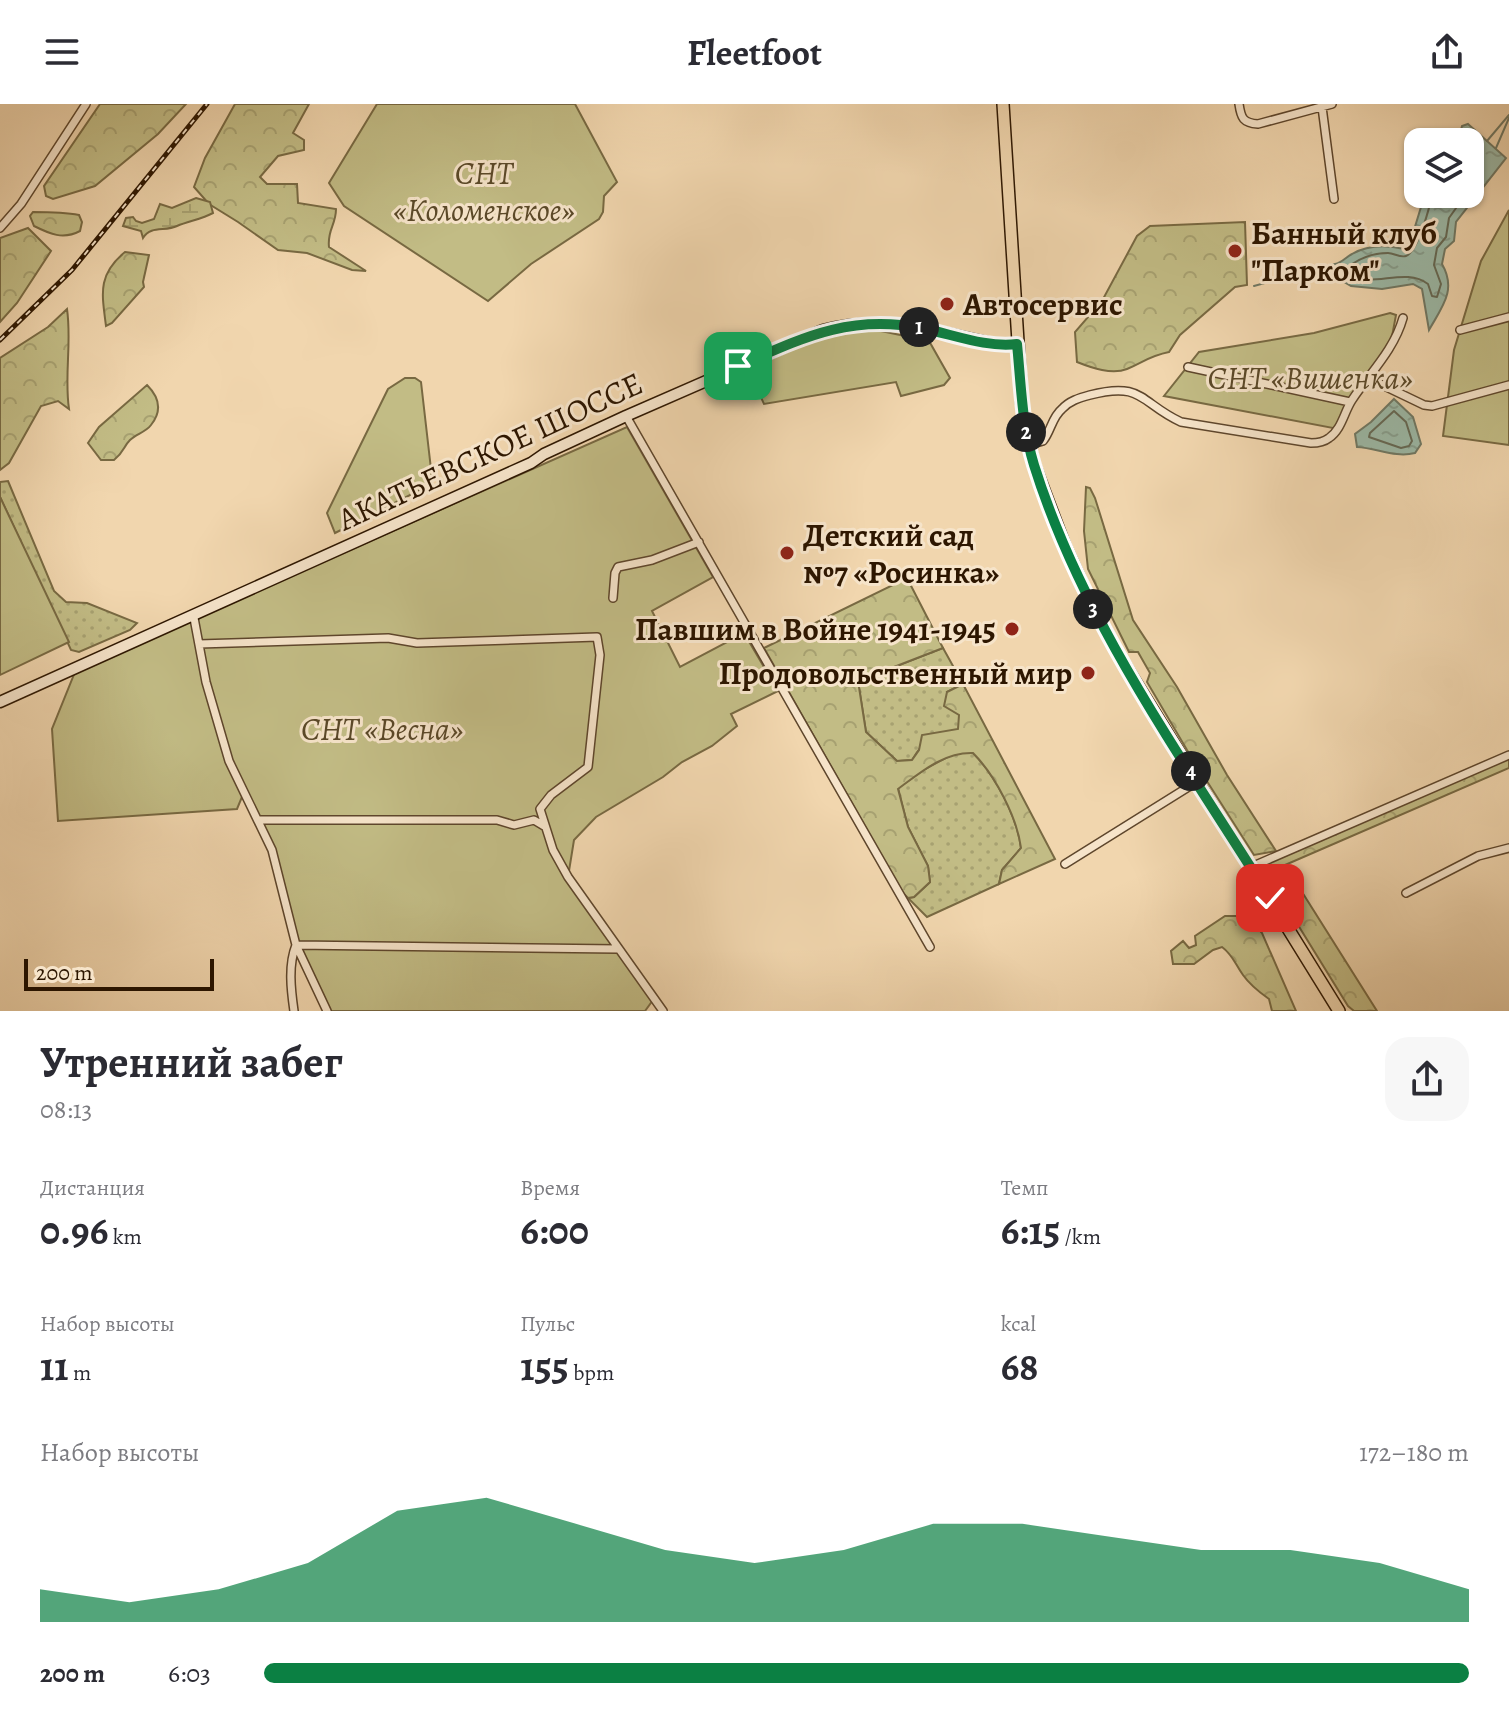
<!DOCTYPE html>
<html lang="ru">
<meta charset="utf-8">
<style>
:root{--surface:#fff;--page:#f7f7f7;--text:#2b2b33;--muted:#7c7c81;--accent:#0b8043}
body{margin:0;font-family:Alegreya,serif;background:var(--page);color:var(--text);height:100vh;display:flex;flex-direction:column;font-size:30px;white-space:nowrap}
*{box-sizing:border-box;margin:0}
p{font-size:26px;color:var(--muted)}
.icon{flex:none;width:44px;height:44px;fill:none;stroke:currentColor;stroke-width:2;stroke-linecap:round;stroke-linejoin:round}
.map{position:relative;height:907px;overflow:hidden}
.side{display:flex;flex-direction:column;background:var(--surface);flex:1}
.side>*{flex:none}
.controls{position:absolute;left:1404px;top:24px;display:grid;gap:16px}
.controls a{display:grid;place-items:center;width:80px;height:80px;border-radius:16px;background:var(--surface);box-shadow:0 2px 6px #0004;font-size:40px}
.scale{position:absolute;left:24px;bottom:20px;width:190px;box-sizing:border-box;padding-left:8px;border:4px solid #2d1600;border-top:0;font-size:22px;line-height:28px;white-space:nowrap;color:#2d1600;-webkit-text-stroke:6px #f6e4ca;paint-order:stroke}
.pin{position:absolute;display:grid;place-items:center;width:68px;height:68px;color:#fff;margin:-34px;border-radius:16px;box-shadow:0 4px 12px #0006}
.km{position:absolute;width:40px;height:40px;margin:-20px;border-radius:50%;background:#222;color:#fff;font-size:22px;line-height:40px;text-align:center}
.round{display:grid;place-items:center;flex:none;width:84px;height:84px;border-radius:24px;background:var(--page)}
.overview{display:flex;align-items:center;justify-content:space-between;height:136px;padding:0 40px}
h1{font-size:44px;font-weight:700;line-height:60px}
.stats{display:grid;grid-template-columns:repeat(3,1fr);gap:12px;height:136px;padding:8px 40px}
.stats div{display:grid;align-content:center}
.stats b{font-size:40px;font-weight:700}
.stats small{font-size:22px;font-weight:400}
.stats p{font-size:22px}
.chart{height:224px;padding:16px 40px}
.chart p{display:flex;justify-content:space-between}
.chart svg{width:100%;height:144px;margin-top:8px;fill:var(--accent);opacity:.7}
ul{padding:0 40px;list-style:none;font-size:26px}
li{display:grid;grid-template-columns:128px 96px 1fr;align-items:center;height:60px}
li i{height:20px;border-radius:10px;background:var(--accent)}
header{display:flex;justify-content:space-between;align-items:center;height:104px;padding:0 40px;background:var(--surface);font-size:36px;font-weight:700}
.map>svg:first-child{display:block}
.grass{fill:url(#grass-dots);stroke:#786942;stroke-width:2}
.forest{fill:url(#forest-crowns);stroke:#786942;stroke-width:2}
.wetland{fill:url(#wetland-marsh);stroke:#786942;stroke-width:2}
.garden{fill:#c2bc85;stroke:#786942;stroke-width:2}
.water{fill:url(#water-ripples);stroke:#6f7864;stroke-width:2}
.lines{fill:none;stroke-linecap:round;stroke-linejoin:round}
.shore{stroke:#646854;stroke-width:2}
.stream{stroke:#6f7864;stroke-width:2}
.minor-casing{stroke:#5e462c;stroke-width:10}
.secondary-casing{stroke:#2d1600;stroke-width:13}
.primary-casing{stroke:#2d1600;stroke-width:14}
.minor{stroke:#f6e4ca;stroke-width:7}
.secondary{stroke:#f6e4ca;stroke-width:10}
.primary{stroke:#f1d6ae;stroke-width:11}
.rail-casing{stroke:#2d1600;stroke-width:5}
.rail{stroke:#f6e4ca;stroke-width:2;stroke-dasharray:6;stroke-linecap:butt}
.route-casing{stroke:#fff;stroke-width:16}
.route{stroke:#0b8043;stroke-width:10}
.poi-dot{fill:#8f2418;stroke:#f6e4ca;stroke-width:3}
.labels{text-anchor:middle;dominant-baseline:central;stroke-width:6;stroke-linejoin:round;paint-order:stroke}
.park-label{font-size:32px;font-style:italic;fill:#5a4828;stroke:#f6e4ca}
.poi-label{font-size:32px;font-weight:bold;fill:#2d1600;stroke:#f6e4ca;text-anchor:start}
.street-label{font-size:32px;fill:#2d1600;stroke:#f6e4ca}
</style>
<header><svg class="icon" aria-label="menu" viewBox="0 0 24 24"><path d="M4 6h16M4 12h16M4 18h16"/></svg>Fleetfoot<svg class="icon" aria-label="share" viewBox="0 0 24 24"><path d="M12 15V3M7 8l5-5 5 5M5 13v7h14v-7"/></svg></header>
<div class="map">
<svg width="1509" height="907" viewBox="0 0 1509 907">
<defs>
<pattern id="grass-dots" width="8" height="8" patternUnits="userSpaceOnUse" patternTransform="scale(2)"><rect width="8" height="8" fill="#c2bc85"/><path d="M2 2h.1M6 6h.1" fill="none" stroke="#a7a171" stroke-width="1.8" stroke-linecap="round"/></pattern>
<pattern id="forest-crowns" width="20" height="18" patternUnits="userSpaceOnUse" patternTransform="scale(2)"><rect width="20" height="18" fill="#c2bc85"/><path d="M2 6a3 3 0 1 1 6 0M12 15a3 3 0 1 1 6 0" fill="none" stroke="#a7a171"/></pattern>
<pattern id="wetland-marsh" width="20" height="14" patternUnits="userSpaceOnUse" patternTransform="scale(2)"><rect width="20" height="14" fill="#c2bc85"/><path d="M1 5h8M5 5V1M11 12h8M15 12V8" fill="none" stroke="#a7a171"/></pattern>
<pattern id="water-ripples" width="26" height="14" patternUnits="userSpaceOnUse" patternTransform="scale(2)"><rect width="26" height="14" fill="#9bb9a7"/><path d="M2 4q2-2 4 0t4 0M15 11q2-2 4 0t4 0" fill="none" stroke="#869e8e"/></pattern>
</defs>
<rect width="100%" height="100%" fill="#f1d6ae"/>
<filter id="stains"><feTurbulence type="fractalNoise" baseFrequency=".0025" numOctaves="4"/><feColorMatrix values="0 0 0 0 .2 0 0 0 0 .09 0 0 0 0 .02 0 0 0 .5 -.17"/></filter>
<radialGradient id="worn" r=".72"><stop offset=".6" stop-color="#630" stop-opacity="0"/><stop offset="1" stop-color="#630" stop-opacity=".3"/></radialGradient>
<path class="grass" d="M8,377L54,487L66,498L87,499L137,519L130,526L79,548L71,546L0,393V378Z
M943,544L963,580L947,588L959,611V626C932,629 926,633 912,656L897,657L866,628L858,577Z
M957,648L973,649C995,671 1017,713 1021,744L1002,766L999,780L927,813L908,794L914,793L930,778L928,762L908,723L898,684L925,665Z"/>
<path class="forest" d="M100,0H186L158,30L95,82L53,95L46,92L44,82Z
M235,0H309L293,29L304,36V46L278,52L260,73L267,80H297L298,99L336,105C336,121 327,126 329,143L366,167L352,166L307,149L278,146L238,118L209,100L194,83L205,54Z
M33,108C48,108 64,108 79,111L82,118L80,127C63,136 50,130 34,122L30,112Z
M1245,118L1247,181L1235,183L1180,231L1169,248C1149,252 1144,258 1127,265C1112,271 1092,264 1077,258L1075,228L1102,197L1137,132L1150,122Z
M28,124L51,147L17,199L0,218V134Z
M125,148L149,151L143,178L144,183L112,219L106,222C102,190 97,171 125,148Z
M67,205C72,239 64,271 69,305L58,297L41,302L9,359L0,366V254L48,223Z
M147,281C159,293 163,306 151,321C146,328 136,330 130,336C123,343 125,347 114,356H101L88,339L99,323Z
M1086,383L1090,384L1095,394L1133,516L1177,583L1227,671L1276,747L1254,751L1187,646L1147,578L1150,569L1138,548H1129L1088,465L1084,427Z
M907,474L943,544L858,577L866,628L897,657L912,656L919,646L922,631L958,625L959,611L944,602L947,588L963,580L1055,755L999,780L1002,766L1021,744C1017,713 995,671 973,649C944,648 921,668 898,685L908,723L928,762L930,778L914,793L908,794L902,788L764,544Z
M1509,653V664L1285,761L1377,907H1354L1348,902L1261,761Z
M1225,812H1247L1262,829L1296,907H1272L1269,895C1259,888 1250,881 1243,871C1235,860 1233,851 1222,843L1213,846L1194,860H1173L1171,847L1183,837L1189,844L1196,841L1195,832Z"/>
<path class="wetland" d="M196,94L210,98L213,109C202,115 189,117 177,122C165,128 151,121 143,134L141,127L123,122L126,114L133,113L136,117L142,119L154,115L160,100L172,104Z"/>
<path class="garden" d="M377,0H575L617,78L604,92L603,108L599,115L531,160L488,197L344,102L329,79Z
M1509,106V341L1443,332L1454,246L1481,157Z
M1390,209L1396,211L1391,238L1338,325L1164,292L1199,248L1314,229Z
M845,225L881,227L929,237L950,274L944,281L901,292L896,278L764,300L747,263L808,236Z
M405,274H415L421,278L432,374L426,383L335,429L327,409L388,285Z
M627,323L713,473L652,507L680,563L744,529L778,587L731,610L737,622L712,642L682,658L663,673L596,713L574,736L568,773L653,896L645,907H327L296,841L272,746L244,688L237,705L58,717L52,625L75,568Z
M0,393L69,538L0,571Z"/>
<path class="water" d="M1468,20L1506,54L1456,118L1454,137L1445,145L1442,160C1457,186 1442,203 1429,226L1422,185L1413,180L1382,185L1351,182L1339,175L1322,173L1310,164C1319,161 1326,162 1335,160C1342,159 1346,153 1352,150C1368,141 1387,141 1404,145L1410,139L1425,90H1470V38H1458L1462,22Z
M1394,295L1413,313L1421,340L1415,349C1395,354 1377,344 1357,343L1355,330L1371,318Z"/>
<g class="lines">
<path class="shore" d="M1432,90C1430,102 1418,148 1406,152C1400,154 1394,149 1388,149C1373,149 1358,155 1347,164L1346,170C1372,186 1404,162 1428,180L1432,192L1437,193L1441,180L1434,161L1437,144L1446,133L1449,114L1466,90
M1394,307L1406,318L1412,337L1409,342L1401,344L1369,333L1370,329Z"/>
<path class="stream" d="M1487,37L1509,11
M1496,44L1509,14
M1254,182L1283,174L1293,175L1312,164"/>
<defs>
<path id="minor" d="M1239,0C1241,14 1243,19 1258,20L1332,0
M1322,3L1334,95
M0,124L21,100L86,0
M1460,226L1509,213
M1188,263L1350,298
M1366,278L1374,277L1424,301L1432,302L1509,281
M626,312L930,843
M1029,341L1043,337C1051,327 1052,313 1062,305C1069,297 1079,294 1090,291C1143,277 1140,299 1181,318L1311,339C1318,339 1324,338 1329,334C1342,325 1344,308 1352,296C1370,269 1394,246 1403,214
M613,494L615,469L618,463L652,456L699,438
M194,514L206,578L229,657L272,746L296,841L327,907
M199,540L388,534L417,539L597,533L600,551L588,663L551,691L540,705L553,746L568,773L663,907
M258,716H497L514,721L534,716L544,722
M1065,760L1198,677
M1251,763L1509,651
M1406,789L1478,752L1509,744
M296,841L618,845
M294,907C291,886 288,861 296,841"/>
<path id="secondary" d="M0,598L531,359L544,350L626,312L823,226C884,210 940,228 999,241L1017,240"/>
<path id="primary" d="M1003,0L1022,301L1029,341L1034,360L1065,442L1089,495L1120,553L1339,907"/>
</defs>
<use href="#minor" class="minor-casing"/>
<use href="#secondary" class="secondary-casing"/>
<use href="#primary" class="primary-casing"/>
<use href="#minor" class="minor"/>
<use href="#secondary" class="secondary"/>
<use href="#primary" class="primary"/>
<defs>
<path id="rail" d="M0,236L72,166L207,0"/>
</defs>
<use href="#rail" class="rail-casing"/>
<use href="#rail" class="rail"/>
</g>
<g class="lines">
<defs>
<path id="route" d="M738,262C802,234 849,210 921,224C952,230 986,244 1017,240C1021,280 1022,322 1034,361C1083,518 1184,656 1270,794"/>
</defs>
<use href="#route" class="route-casing"/>
<use href="#route" class="route"/>
</g>
<g class="poi-dot">
<circle cx="1235" cy="147" r="8"/>
<circle cx="947" cy="200" r="8"/>
<circle cx="787" cy="449" r="8"/>
<circle cx="1012" cy="525" r="8"/>
<circle cx="1088" cy="569" r="8"/>
</g>
<g class="labels">
<g class="park-label">
<text x="484" y="69">СНТ<tspan x="484" dy="37">«Коломенское»</tspan></text>
<text x="1310" y="274">СНТ «Вишенка»</text>
<text x="382" y="625">СНТ «Весна»</text>
</g>
<g class="poi-label">
<text x="1251" y="129">Банный клуб<tspan x="1251" dy="37">"Парком"</tspan></text>
<text x="963" y="200">Автосервис</text>
<text x="803" y="431">Детский сад<tspan x="803" dy="37">№7 «Росинка»</tspan></text>
<text x="996" y="525" text-anchor="end">Павшим в Войне 1941-1945</text>
<text x="1072" y="569" text-anchor="end">Продовольственный мир</text>
</g>
<g class="street-label">
<text transform="translate(490 347) rotate(-25)">АКАТЬЕВСКОЕ ШОССЕ</text>
</g>
</g>
<rect width="100%" height="100%" filter="url(#stains)"/>
<rect width="100%" height="100%" fill="url(#worn)"/>
</svg>
<div class="controls">
<a><svg class="icon" aria-label="layers" viewBox="0 0 24 24"><path d="M12 4l9 5-9 5-9-5zM3 14l9 5 9-5"/></svg></a>
</div>
<div class="scale">200 m</div>
<div class="pin" style="left:738px;top:262px;background:#1e9e55"><svg class="icon" aria-label="arrive" viewBox="0 0 24 24"><path d="M6 21V4h12l-3 4 3 4H6"/></svg></div>
<div class="pin" style="left:1270px;top:794px;background:#d93025"><svg class="icon" aria-label="check" viewBox="0 0 24 24"><path d="M5 12l5 5 9-10"/></svg></div>
<b class="km" style="left:919px;top:223px">1</b>
<b class="km" style="left:1026px;top:328px">2</b>
<b class="km" style="left:1093px;top:505px">3</b>
<b class="km" style="left:1191px;top:667px">4</b>
</div>
<section class="side">
<div class="overview"><div><h1>Утренний забег</h1><p>08:13</p></div><a class="round"><svg class="icon" aria-label="share" viewBox="0 0 24 24"><path d="M12 15V3M7 8l5-5 5 5M5 13v7h14v-7"/></svg></a></div>
<div class="stats">
<div><p>Дистанция</p><b>0.96<small> km</small></b></div>
<div><p>Время</p><b>6:00</b></div>
<div><p>Темп</p><b>6:15<small> /km</small></b></div>
</div>
<div class="stats">
<div><p>Набор высоты</p><b>11<small> m</small></b></div>
<div><p>Пульс</p><b>155<small> bpm</small></b></div>
<div><p>kcal</p><b>68</b></div>
</div>
<div class="chart"><p><span>Набор высоты</span>172–180 m</p>
<svg viewBox="0 0 160 44" preserveAspectRatio="none"><path d="M0 44V34L10 38L20 34L30 26L40 10L50 6L60 14L70 22L80 26L90 22L100 14L110 14L120 18L130 22L140 22L150 26L160 34V44z"/></svg>
</div>
<ul>
<li><b>200 m</b>6:03<i style="width:100%"></i></li>
</ul>
</section>
